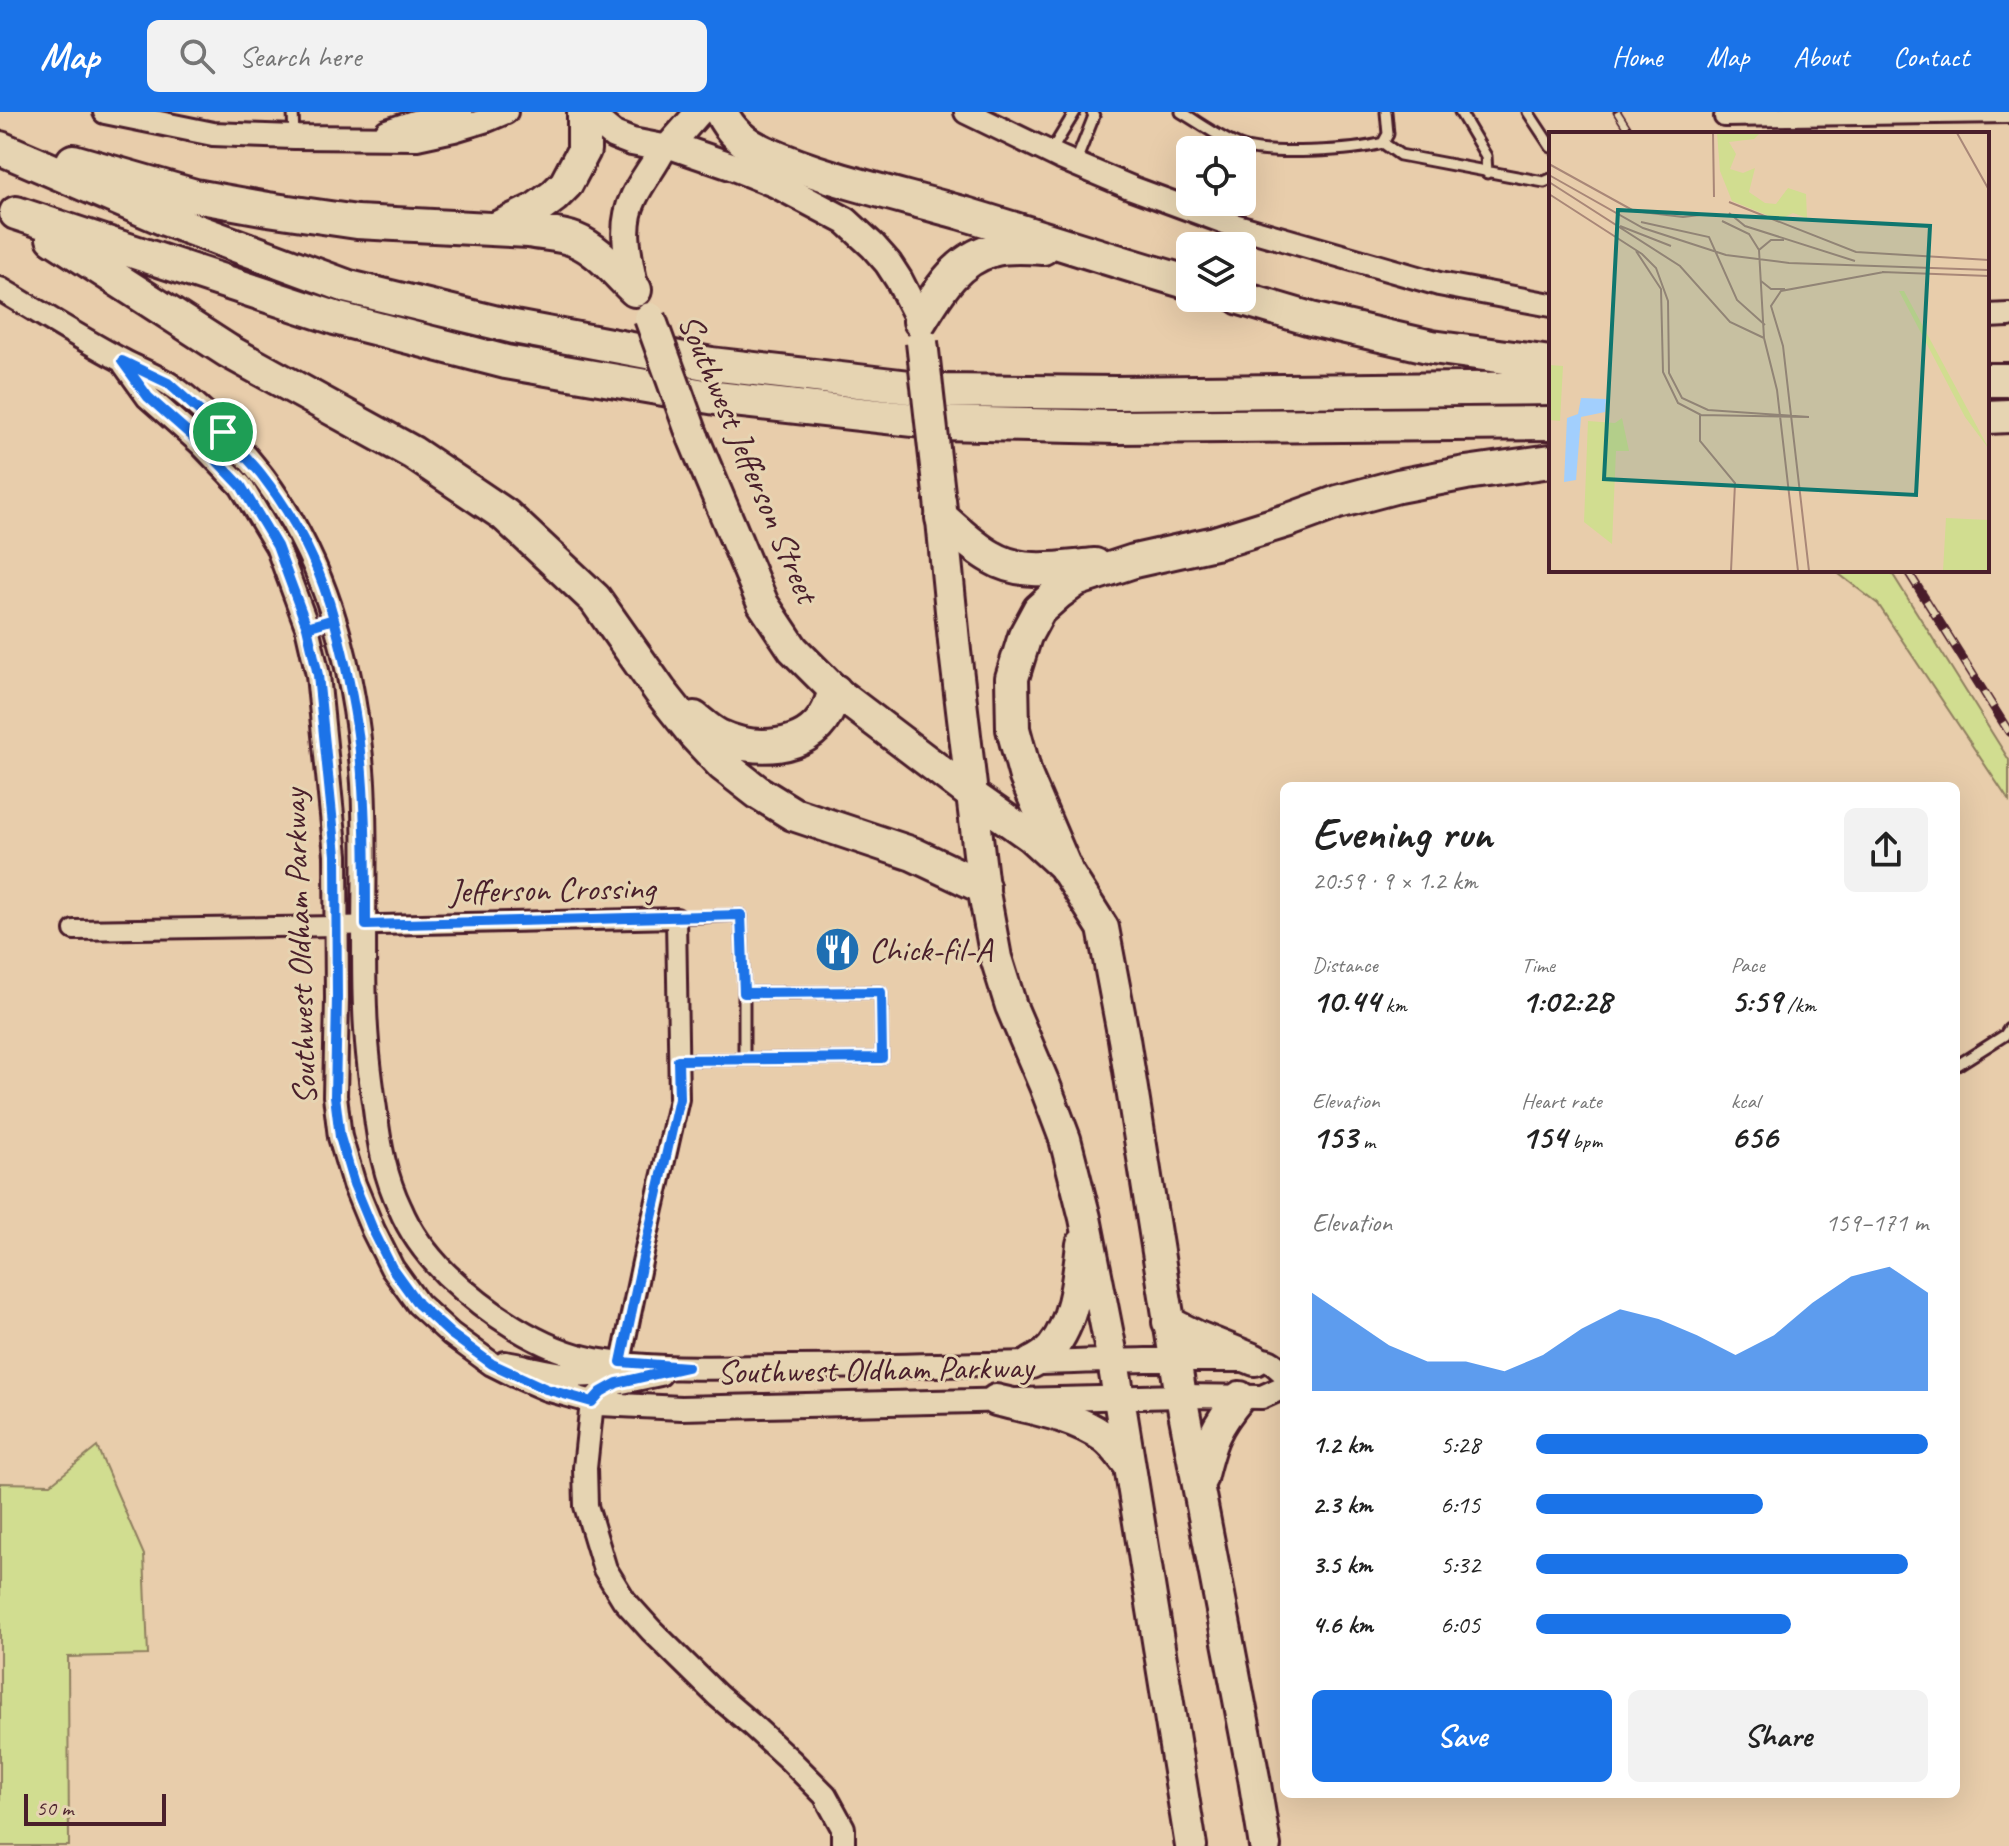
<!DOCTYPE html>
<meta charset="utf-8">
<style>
:root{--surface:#fff;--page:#f2f2f2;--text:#222;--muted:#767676;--accent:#1a73e8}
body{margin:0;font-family:Caveat,sans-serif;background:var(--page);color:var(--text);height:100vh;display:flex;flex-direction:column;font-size:30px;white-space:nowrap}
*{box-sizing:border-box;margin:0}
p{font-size:26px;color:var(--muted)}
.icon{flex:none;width:44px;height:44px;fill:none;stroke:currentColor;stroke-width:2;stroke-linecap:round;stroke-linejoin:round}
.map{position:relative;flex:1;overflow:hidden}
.details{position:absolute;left:1280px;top:670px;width:680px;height:1016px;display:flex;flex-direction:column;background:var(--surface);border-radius:12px;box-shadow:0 8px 32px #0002}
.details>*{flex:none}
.tools{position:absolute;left:1176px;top:24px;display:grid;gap:16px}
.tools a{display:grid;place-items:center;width:80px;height:80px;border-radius:12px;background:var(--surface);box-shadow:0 8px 32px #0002;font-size:40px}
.scale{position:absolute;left:24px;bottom:20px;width:142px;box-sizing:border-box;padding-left:8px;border:4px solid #4a1f2b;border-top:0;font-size:22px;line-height:28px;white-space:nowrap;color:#4a1f2b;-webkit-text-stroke:6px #e6d4b2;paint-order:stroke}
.pin{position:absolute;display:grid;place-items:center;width:68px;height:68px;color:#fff;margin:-34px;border:4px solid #fff;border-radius:50%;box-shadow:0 2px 8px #0007}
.round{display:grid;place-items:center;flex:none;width:84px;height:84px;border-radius:12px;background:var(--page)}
.head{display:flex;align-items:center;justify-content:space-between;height:136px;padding:0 32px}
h1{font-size:44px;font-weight:800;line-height:60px}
.stats{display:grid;grid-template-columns:repeat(3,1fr);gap:12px;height:136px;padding:8px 32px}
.stats div{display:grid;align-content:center}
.stats b{font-size:34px;font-weight:800}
.stats small{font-size:22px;font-weight:400}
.stats p{font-size:22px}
.chart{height:224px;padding:16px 32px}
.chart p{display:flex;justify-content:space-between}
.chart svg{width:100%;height:144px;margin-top:8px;fill:var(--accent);opacity:.7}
.primary-button{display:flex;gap:16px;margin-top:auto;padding:16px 32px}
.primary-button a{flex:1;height:92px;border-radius:12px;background:var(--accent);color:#fff;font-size:32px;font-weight:800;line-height:92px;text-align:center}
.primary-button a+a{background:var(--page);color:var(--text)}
ul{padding:0 32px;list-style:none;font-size:26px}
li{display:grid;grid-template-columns:128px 96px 1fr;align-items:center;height:60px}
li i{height:20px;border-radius:10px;background:var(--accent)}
header{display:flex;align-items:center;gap:48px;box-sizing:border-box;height:112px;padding:0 40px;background:var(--accent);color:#fff}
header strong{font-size:38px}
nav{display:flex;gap:44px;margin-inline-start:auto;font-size:28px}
.search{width:560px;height:72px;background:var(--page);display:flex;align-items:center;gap:20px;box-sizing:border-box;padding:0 28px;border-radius:12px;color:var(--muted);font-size:30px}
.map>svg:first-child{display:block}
.green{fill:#d1dd90;stroke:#8e7e5e;stroke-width:2}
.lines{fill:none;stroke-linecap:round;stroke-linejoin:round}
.service-casing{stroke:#4a1f2b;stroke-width:15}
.minor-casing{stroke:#4a1f2b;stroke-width:24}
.tertiary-casing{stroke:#4a1f2b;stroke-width:28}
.secondary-casing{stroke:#4a1f2b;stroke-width:32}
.trunk-casing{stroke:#4a1f2b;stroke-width:36}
.motorway-casing{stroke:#4a1f2b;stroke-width:38}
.service{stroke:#e6d4b2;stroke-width:9}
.minor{stroke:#e6d4b2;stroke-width:18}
.tertiary{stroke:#e6d4b2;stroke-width:22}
.secondary{stroke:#e6d4b2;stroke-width:26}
.trunk{stroke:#e6d4b2;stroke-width:30}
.motorway{stroke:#e6d4b2;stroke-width:32}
.rail-casing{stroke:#4a1f2b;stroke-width:9}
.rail{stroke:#e6d4b2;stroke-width:6;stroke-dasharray:18;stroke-linecap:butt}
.trunk-bridge-casing{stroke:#4a1f2b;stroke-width:36;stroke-linecap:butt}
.trunk-bridge{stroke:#e6d4b2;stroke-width:30}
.route-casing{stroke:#fff;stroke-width:16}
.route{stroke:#1a73e8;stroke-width:10}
.labels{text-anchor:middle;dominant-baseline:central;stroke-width:6;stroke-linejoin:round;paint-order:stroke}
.street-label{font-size:34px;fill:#4a1f2b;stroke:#e6d4b2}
.poi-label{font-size:34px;fill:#4a1f2b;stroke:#e6d4b2;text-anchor:start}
.inset-road{fill:none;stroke:#a98778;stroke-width:2}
.view{fill:#0f766e;fill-opacity:0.15;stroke:#0f766e;stroke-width:4}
.inset-edge{fill:none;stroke:#4a1f2b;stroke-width:4}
</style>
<header>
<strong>Map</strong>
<div class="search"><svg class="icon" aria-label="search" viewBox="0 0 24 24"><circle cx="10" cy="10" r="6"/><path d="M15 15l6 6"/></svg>Search here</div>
<nav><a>Home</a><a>Map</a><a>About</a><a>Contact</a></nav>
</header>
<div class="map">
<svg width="2009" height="1734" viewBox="0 0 2009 1734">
<rect width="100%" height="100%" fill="#e8cdab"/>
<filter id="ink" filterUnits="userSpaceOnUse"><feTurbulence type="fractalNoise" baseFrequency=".0125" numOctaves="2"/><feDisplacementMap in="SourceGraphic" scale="16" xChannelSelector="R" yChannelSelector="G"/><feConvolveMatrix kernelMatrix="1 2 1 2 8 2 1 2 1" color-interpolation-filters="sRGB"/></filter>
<g filter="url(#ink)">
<path class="green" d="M1839,458H1890L2009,648V689L1878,492L1839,462Z
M97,1335L144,1443L148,1543L68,1545L69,1734H0V1371L51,1372Z"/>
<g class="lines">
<defs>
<path id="service" d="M293,0L294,25
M1181,0C1198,10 1223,28 1240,34C1267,44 1355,39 1383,31L1388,22L1386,0
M1460,0L1486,44L1487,61
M1528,0L1551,35
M1383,31L1400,43L1544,70L1551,67
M1050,41L1075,0
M1075,52L1094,4L1092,0
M676,806L741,803L744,881
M678,948L882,946L881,880L744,881V947
M1956,954L2005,923L2009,917"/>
<path id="minor" d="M1724,5L2009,1
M74,818L336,814L676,806L679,987L642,1150L621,1250"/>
<path id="tertiary" d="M105,0L213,22L294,25L417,26L454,18L487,8L506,0
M966,0L1061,46L1132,76L1227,111L1439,172L1551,193
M387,19L414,10L461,0
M0,177C41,201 81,227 123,249C138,257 155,263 169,272C199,291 242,337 263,365C329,453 356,563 363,671C367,746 362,821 365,896C366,929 370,964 375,997C379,1031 385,1065 400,1096C410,1120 428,1144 446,1162C486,1200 540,1238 595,1248C658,1259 725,1255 789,1255C908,1255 1027,1251 1146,1248C1176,1248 1207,1248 1238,1248C1246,1248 1260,1246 1268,1249C1274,1251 1279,1257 1284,1261
M1987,204L2009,203
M125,253L148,285L200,331L241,374L277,434L307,515L318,563L336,743L337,886L335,984L340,1025L354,1072L373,1118L392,1156L418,1192L451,1222L492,1252L516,1264L546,1277L600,1292L681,1296L1181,1284L1262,1285L1284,1275
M505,1251C538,1256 590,1275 619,1253
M660,1262L617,1271L601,1280L592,1290L585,1356L586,1394L605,1457L624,1488L651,1518L718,1584L752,1613L790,1648L825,1683L843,1716V1734"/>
<path id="secondary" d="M586,0L614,23L632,30L663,36L670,33L699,0
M670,33L731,54L776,72L846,109L873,134L888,151L899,168L920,209
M635,178C629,147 619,115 634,85C642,68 655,53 663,36"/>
<path id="trunk" d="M693,325L763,492L793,537L835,579L972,683L1030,724L1065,756L1103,816L1124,927L1181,1284L1254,1666L1265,1734
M940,388L955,539L983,775L996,846L1011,894L1045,974L1065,1027L1085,1106L1113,1249L1191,1734
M1168,1210L1198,1225L1255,1248
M1031,1251C1039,1247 1046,1243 1052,1236C1075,1208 1078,1166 1082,1132
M996,1288C1032,1297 1073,1303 1104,1325C1114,1332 1121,1343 1129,1353
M1201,1367C1210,1329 1215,1315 1240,1285"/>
<path id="motorway" d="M721,0C730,19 744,32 764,40C827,68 896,82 962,101C1039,124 1114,149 1190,171
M0,36L165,107L349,175L514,215L711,252L944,279L1115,281L1551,276
M73,49L195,84L268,97L357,110L529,119C544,122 561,122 575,128C598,137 617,161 635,178
M16,101L335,206L506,250L716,286L941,311L1118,315L1551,311
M495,117L535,98L554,84L566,72L584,38V0
M53,126L228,239L413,341L505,403L595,487L660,579L695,623L723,653L759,681L793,702L913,742L983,775
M1240,186L1311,207L1432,235L1551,251
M920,209C938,180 956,148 992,138C1005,134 1029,135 1043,136
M1987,268H2009
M1987,305L2009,304
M942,406C957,419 973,435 991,445C1022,464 1060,456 1095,453
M694,606C702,612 710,620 719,624C753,640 806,639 826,602C830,596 832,586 835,579
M1065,756L1026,665L1013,617L1012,566L1025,524L1039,498L1058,481L1076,468L1134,449L1215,431L1289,408L1338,390L1398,374L1466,361L1551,349"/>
</defs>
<use href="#service" class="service-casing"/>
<use href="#minor" class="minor-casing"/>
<use href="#tertiary" class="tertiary-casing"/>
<use href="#secondary" class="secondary-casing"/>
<use href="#trunk" class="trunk-casing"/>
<use href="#motorway" class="motorway-casing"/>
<use href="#service" class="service"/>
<use href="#minor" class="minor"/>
<use href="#tertiary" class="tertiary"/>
<use href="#secondary" class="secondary"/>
<use href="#trunk" class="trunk"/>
<use href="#motorway" class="motorway"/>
<defs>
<path id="rail" d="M1617,0L1631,22
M1907,458L2009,620"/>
</defs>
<use href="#rail" class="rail-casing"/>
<use href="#rail" class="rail"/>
<defs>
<path id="trunk-bridge" d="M650,206L693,325
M922,230L939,381"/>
</defs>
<use href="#trunk-bridge" class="trunk-bridge-casing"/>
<use href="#trunk-bridge" class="trunk-bridge"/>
</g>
</g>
<g class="lines" filter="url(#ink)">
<defs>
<path id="route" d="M223,320C235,334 249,347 261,362C294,404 320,455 334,507L307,515L318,563L336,743L337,886L335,984L340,1025L354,1072L373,1118L392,1156L418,1192L451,1222L492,1252L546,1277L592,1290L601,1280L617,1271L687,1255L621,1250L642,1150L679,987L678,948L882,946L881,880L744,881L741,803L366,813C366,750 366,685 358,622C353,583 344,545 334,507L307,515L277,434L241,374L200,331L148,285L122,249L168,271L223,320"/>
</defs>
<use href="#route" class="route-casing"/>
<use href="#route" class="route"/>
</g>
<defs>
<symbol id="restaurant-disc" viewBox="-11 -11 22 22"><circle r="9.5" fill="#1f6fb2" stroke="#e6d4b2"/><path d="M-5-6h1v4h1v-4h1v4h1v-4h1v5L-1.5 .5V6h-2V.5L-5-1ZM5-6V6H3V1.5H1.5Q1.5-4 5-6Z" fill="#fff"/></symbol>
</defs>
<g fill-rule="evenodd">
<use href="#restaurant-disc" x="812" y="812" width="51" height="51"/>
</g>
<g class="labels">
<g class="street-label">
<text transform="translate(749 346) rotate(67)">Southwest Jefferson Street</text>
<text transform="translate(552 777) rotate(-1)">Jefferson Crossing</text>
<text transform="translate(299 835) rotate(-92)">Southwest Oldham Parkway</text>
<text transform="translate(875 1257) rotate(-1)">Southwest Oldham Parkway</text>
</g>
<g class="poi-label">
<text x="869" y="837">Chick-fil-A</text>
</g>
</g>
<g transform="translate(1549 20)">
<rect width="440" height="440" fill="#e8cdab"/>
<path d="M168,1H211L205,7L180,10L187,22L181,37L194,41L206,36L200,60L216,71L227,72L239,56L257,62L258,86L244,81L230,88L183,69L171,39ZM350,159H355L440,317L416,285ZM0,233L14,234L11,289L0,288ZM73,286L80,319H67L63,412L35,390L39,289L66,291ZM397,386L440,388V439H394Z" fill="#d1dd90"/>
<path d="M32,266L57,267L56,280L32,285L27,348L15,350L18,286L29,282Z" fill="#a2cffd"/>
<path class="inset-road" d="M164,1L165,65M408,1L440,58M0,32L85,79L134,85L159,82M0,43L94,96L177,123L240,131L440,138M0,50L131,134L181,190L215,206M0,62L93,122L107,136L119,169L120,241L133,266L159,278L260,285M180,70L307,120L440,128M180,81L196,94L306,129M173,89L200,102L210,118M92,90L160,105L188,168L216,193M71,94L122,114M235,108H222L210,118L215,206L228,258L249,439M87,119L112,157L114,240L129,271L152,283L260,285M333,140L440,144M212,149L222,157H236M151,282V309L186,351L182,439M260,439L234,214L222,174L232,159L335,140"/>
<path class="view" d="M69,78L381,94L367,363L55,347Z"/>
<rect width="440" height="440" class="inset-edge"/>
</g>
</svg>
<div class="tools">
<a><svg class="icon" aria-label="locate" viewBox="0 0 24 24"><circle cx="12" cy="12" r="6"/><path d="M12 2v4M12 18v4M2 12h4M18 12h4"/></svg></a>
<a><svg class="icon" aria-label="layers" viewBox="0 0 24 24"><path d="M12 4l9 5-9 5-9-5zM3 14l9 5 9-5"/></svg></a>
</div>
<div class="scale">50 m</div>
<div class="pin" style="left:223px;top:320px;background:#1e9e55"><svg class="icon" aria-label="arrive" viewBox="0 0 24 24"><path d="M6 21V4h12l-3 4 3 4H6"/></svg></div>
<section class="details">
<div class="head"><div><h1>Evening run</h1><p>20:59 · 9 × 1.2 km</p></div><a class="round"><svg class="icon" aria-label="share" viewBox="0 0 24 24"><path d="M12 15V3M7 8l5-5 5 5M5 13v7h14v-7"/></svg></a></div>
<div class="stats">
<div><p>Distance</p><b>10.44<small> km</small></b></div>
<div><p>Time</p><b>1:02:28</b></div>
<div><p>Pace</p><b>5:59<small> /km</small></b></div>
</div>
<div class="stats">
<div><p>Elevation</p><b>153<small> m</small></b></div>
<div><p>Heart rate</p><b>154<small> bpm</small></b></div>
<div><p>kcal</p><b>656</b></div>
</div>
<div class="chart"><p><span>Elevation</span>159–171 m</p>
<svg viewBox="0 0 160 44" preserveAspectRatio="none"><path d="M0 44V14L10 22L20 30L30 35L40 35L50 38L60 33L70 25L80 19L90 22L100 27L110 33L120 27L130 17L140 9L150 6L160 14V44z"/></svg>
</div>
<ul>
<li><b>1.2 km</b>5:28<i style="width:100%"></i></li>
<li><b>2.3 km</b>6:15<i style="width:58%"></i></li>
<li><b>3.5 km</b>5:32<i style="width:95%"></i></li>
<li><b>4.6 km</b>6:05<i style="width:65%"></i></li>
</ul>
<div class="primary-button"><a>Save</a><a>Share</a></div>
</section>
</div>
